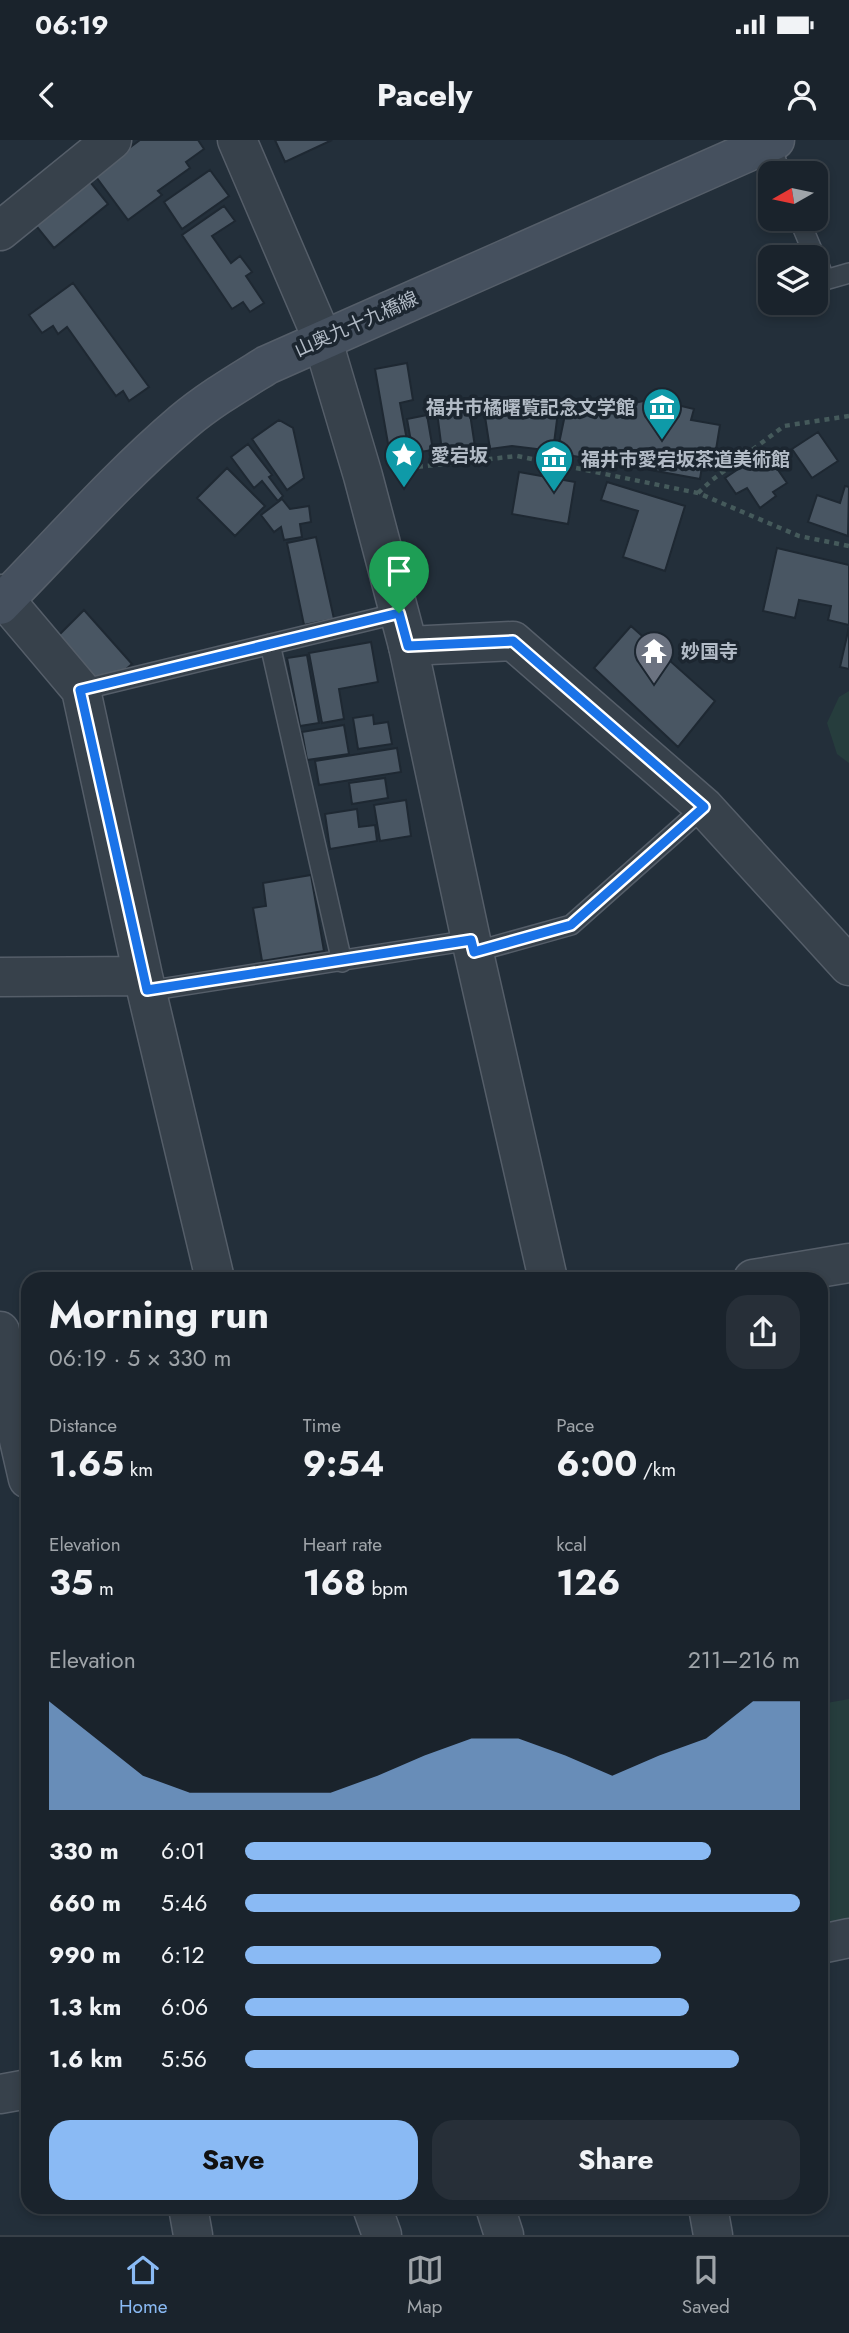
<!DOCTYPE html>
<meta charset="utf-8">
<style>
:root{--surface:#1a232c;--page:#272f38;--text:#f1f3f6;--muted:#9fa4a9;--line:#384048;--accent:#8abaf4}
body{margin:0;font-family:Jost,"Noto Sans JP",sans-serif;background:var(--page);color:var(--text);height:100vh;display:flex;flex-direction:column;font-size:26px;white-space:nowrap}
*{box-sizing:border-box;margin:0}
p{font-size:23px;color:var(--muted)}
.icon{flex:none;width:38px;height:38px;fill:none;stroke:currentColor;stroke-width:2;stroke-linecap:round;stroke-linejoin:round}
.map{position:relative;flex:1;overflow:hidden}
.details{position:absolute;left:21px;top:1132px;width:807px;height:942px;display:flex;flex-direction:column;background:var(--surface);border-radius:21px;box-shadow:0 4px 10px #0003,0 0 0 2px var(--line)}
.details>*{flex:none}
.needle{width:46px;rotate:261deg}
.controls{position:absolute;left:758px;top:21px;display:grid;gap:14px}
.controls a{display:grid;place-items:center;width:70px;height:70px;border-radius:14px;background:var(--surface);box-shadow:0 4px 10px #0003,0 0 0 2px var(--line);font-size:35px}
.pin{position:absolute;display:grid;place-items:center;width:60px;height:60px;color:#fff;margin:-72px -30px;border-radius:50% 50% 50% 0;rotate:-45deg;box-shadow:0 0 7px #0007}
.pin .icon{rotate:45deg}
.round{display:grid;place-items:center;flex:none;width:74px;height:74px;border-radius:21px;background:var(--page)}
.summary{display:flex;align-items:center;justify-content:space-between;height:119px;padding:0 28px}
h1{font-size:38px;font-weight:700;line-height:52px}
.stats{display:grid;grid-template-columns:repeat(3,1fr);gap:10px;height:119px;padding:7px 28px}
.stats div{display:grid;align-content:center}
.stats b{font-size:35px;font-weight:700}
.stats small{font-size:19px;font-weight:400}
.stats p{font-size:19px}
.chart{height:196px;padding:14px 28px}
.chart p{display:flex;justify-content:space-between}
.chart svg{width:100%;height:126px;margin-top:7px;fill:var(--accent);opacity:.7}
.primary-button{display:flex;gap:14px;margin-top:auto;padding:14px 28px}
.primary-button a{flex:1;height:80px;border-radius:21px;background:var(--accent);color:#111;font-size:28px;font-weight:700;line-height:80px;text-align:center}
.primary-button a+a{background:var(--page);color:var(--text)}
ul{padding:0 28px;list-style:none;font-size:23px}
li{display:grid;grid-template-columns:112px 84px 1fr;align-items:center;height:52px}
li i{height:18px;border-radius:9px;background:var(--accent)}
.status{display:flex;justify-content:space-between;align-items:center;height:49px;padding:0 35px;background:var(--surface);direction:ltr}
.status svg{height:19px;fill:currentColor}
header{display:flex;justify-content:space-between;align-items:center;height:91px;padding:0 28px;background:var(--surface);font-size:32px;font-weight:700}
.tab-bar{display:flex;justify-content:space-around;align-items:center;height:98px;border-top:2px solid var(--line);background:var(--surface);font-size:19px;color:var(--muted)}
.tab-bar a{display:grid;justify-items:center;gap:4px}
.tab-bar .active{color:var(--accent)}
.map>svg:first-child{display:block}
.green{fill:#263d3d}
.building{fill:#495663;stroke:#1e2832;stroke-width:2}
.lines{fill:none;stroke-linecap:round;stroke-linejoin:round}
.service-casing{stroke:#555e69;stroke-width:22}
.minor-casing{stroke:#555e69;stroke-width:41}
.tertiary-casing{stroke:#555e69;stroke-width:41}
.secondary-casing{stroke:#555e69;stroke-width:41}
.path{stroke:#455a5b;stroke-width:4.5;stroke-dasharray:5 5;stroke-linecap:butt}
.service{stroke:#37414b;stroke-width:19}
.minor{stroke:#37414b;stroke-width:38}
.tertiary{stroke:#37414b;stroke-width:38}
.secondary{stroke:#45505e;stroke-width:38}
.route-casing{stroke:#fff;stroke-width:14}
.route{stroke:#1a73e8;stroke-width:9}
.labels{text-anchor:middle;dominant-baseline:central;stroke-width:7;stroke-linejoin:round;paint-order:stroke}
.street-label{font-size:19px;fill:#b2bbc6;stroke:#1c2630}
.poi-label{font-size:19px;font-weight:bold;fill:#b2bbc6;stroke:#1c2630;text-anchor:start}
</style>
<div class="status"><b>06:19</b><svg viewBox="0 0 49 12"><path d="M0 12V9h3v3zM5 12V6h3v6zM10 12V3h3v9zM15 12V0h3v12zM26 1h20v11H26zM47 4h2v5h-2z"/></svg></div>
<header><svg class="icon" aria-label="back" viewBox="0 0 24 24"><path d="M15 5l-7 7 7 7"/></svg>Pacely<svg class="icon" aria-label="person" viewBox="0 0 24 24"><circle cx="12" cy="8" r="4"/><path d="M4 21q1-7 8-7t8 7"/></svg></header>
<div class="map">
<svg width="849" height="2095" viewBox="0 0 849 2095">
<rect width="100%" height="100%" fill="#232f3a"/>
<path class="green" d="M849,551V623L837,614L827,583L839,557Z
M849,1559V1785L821,1791V1564Z"/>
<path class="building" d="M140,0H198L204,9L186,22L190,28L158,51L162,55L128,80L94,34Z
M275,0H332L285,22Z
M210,30L229,56L182,89L164,62Z
M87,38L108,64L54,108L33,82Z
M224,66L235,81L212,96L231,123L240,116L252,132L246,136L264,163L250,172L243,162L232,169L182,95Z
M73,143L149,247L129,261L123,251L116,256L67,187L58,194L53,186L42,193L29,175Z
M407,223L413,260L400,263L409,311L390,315L375,229Z
M652,259L694,269L691,280L720,285L714,322L703,320L700,339L557,313L566,270L618,271L621,266Z
M533,261L559,264L553,311L512,306L490,309L484,270Z
M469,267L475,307L442,311L437,272Z
M427,275L433,310L413,313L407,279Z
M279,280L293,288L304,338L287,350L252,299Z
M818,292L838,321L812,338L792,309Z
M248,304L272,335L269,337L283,356L278,361L262,341L254,348L231,317Z
M765,311L787,343L773,352L776,356L760,368L747,348L736,354L725,338Z
M227,328L265,366L235,396L197,358Z
M519,332L575,342L568,384L512,374Z
M607,342L685,366L665,431L623,417L638,371L601,360Z
M845,346L849,347L848,396L808,382L817,355L840,363Z
M282,359L290,369L309,366L311,382L300,384L302,397L284,400L281,387L274,392L261,375Z
M316,397L334,479L304,485L287,403Z
M777,408L849,425V485L828,480L831,466L799,460L795,478L763,471Z
M84,470L132,524L125,530L94,537L59,495Z
M631,486L715,561L678,607L594,528Z
M849,487V529L840,527Z
M371,502L378,542L339,549L344,579L322,583L309,513Z
M307,515L319,583L300,586L287,518Z
M373,575L374,584L388,582L392,604L358,609L353,578Z
M344,585L349,614L307,620L302,592Z
M397,608L401,632L319,645L315,621Z
M385,638L388,658L352,664L349,643Z
M406,660L411,696L380,701L374,665Z
M357,669L359,687L375,685L377,701L330,709L325,674Z
M311,735L324,811L262,821L253,768L266,766L263,743Z"/>
<g class="lines">
<defs>
<path id="service" d="M769,3L781,33
M799,79L815,117
M816,118L825,140L849,133
M270,504L342,822
M81,550L399,473
M474,812L571,785L704,667
M147,851L471,800"/>
<path id="minor" d="M0,91L112,0
M0,454L81,550L143,836L215,1139
M408,506L513,501L704,667L849,826
M0,837L143,836
M753,1139L849,1123
M0,1191L11,1265L28,1339
M821,1804L849,1798
M0,1954L28,1949
M188,2067L193,2095
M372,2067L382,2095
M495,2067L504,2095"/>
<path id="tertiary" d="M237,0L322,198L363,336L408,506L471,800L548,1139
M708,2067L713,2095"/>
<path id="secondary" d="M0,465C60,404 117,338 183,282C209,260 238,243 267,225L775,0"/>
</defs>
<use href="#service" class="service-casing"/>
<use href="#minor" class="minor-casing"/>
<use href="#tertiary" class="tertiary-casing"/>
<use href="#secondary" class="secondary-casing"/>
<path class="path" d="M398,329L517,316L698,353L799,396L849,406
M698,353L712,340L784,286L849,276"/>
<use href="#service" class="service"/>
<use href="#minor" class="minor"/>
<use href="#tertiary" class="tertiary"/>
<use href="#secondary" class="secondary"/>
</g>
<g class="lines">
<defs>
<path id="route" d="M399,473L408,506L513,501L704,667L571,785L474,812L471,800L147,850L80,550Z"/>
</defs>
<use href="#route" class="route-casing"/>
<use href="#route" class="route"/>
</g>
<defs>
<symbol id="museum-pin" viewBox="-11 -11 22 30"><path d="M0 17L-7.5 6A9.5 9.5 0 1 1 7.5 6Z" fill="#0f9aa8" stroke="#1c2630"/><path d="M0-6L6-3V-2H-6V-3ZM-5-1h2V3h-2ZM-1-1h2V3h-2ZM3-1h2V3H3ZM-6 4H6V6H-6Z" fill="#fff"/></symbol>
<symbol id="sight-pin" viewBox="-11 -11 22 30"><path d="M0 17L-7.5 6A9.5 9.5 0 1 1 7.5 6Z" fill="#0f9aa8" stroke="#1c2630"/><path d="M0-6L1.8-2.2L6-1.7L2.9 1.2L3.7 5.4L0 3.3L-3.7 5.4L-2.9 1.2L-6-1.7L-1.8-2.2Z" fill="#fff"/></symbol>
<symbol id="temple-pin" viewBox="-11 -11 22 30"><path d="M0 17L-7.5 6A9.5 9.5 0 1 1 7.5 6Z" fill="#6b7280" stroke="#1c2630"/><path d="M0-6L5-2H3V0L6.5 2.5H4V6H1.5V3h-3V6H-4V2.5H-6.5L-3 0V-2H-5Z" fill="#fff"/></symbol>
</defs>
<g fill-rule="evenodd">
<use href="#museum-pin" x="640" y="245" width="44" height="60"/>
<use href="#sight-pin" x="382" y="293" width="44" height="60"/>
<use href="#museum-pin" x="532" y="297" width="44" height="60"/>
<use href="#temple-pin" x="632" y="489" width="44" height="60"/>
</g>
<g class="labels">
<g class="street-label">
<text transform="translate(356 184) rotate(-24)">山奥九十九橋線</text>
</g>
<g class="poi-label">
<text x="635" y="267" text-anchor="end">福井市橘曙覧記念文学館</text>
<text x="431" y="315">愛宕坂</text>
<text x="581" y="319">福井市愛宕坂茶道美術館</text>
<text x="681" y="511">妙国寺</text>
</g>
</g>
</svg>
<div class="controls">
<a><svg class="needle" viewBox="-14 -14 28 28"><path d="M0-13l5 13h-10z" fill="#e53935"/><path d="M0 13l5-13h-10z" fill="#9fa4a9"/></svg></a>
<a><svg class="icon" aria-label="layers" viewBox="0 0 24 24"><path d="M12 4l9 5-9 5-9-5zM3 14l9 5 9-5"/></svg></a>
</div>
<div class="pin" style="left:399px;top:473px;background:#1e9e55"><svg class="icon" aria-label="arrive" viewBox="0 0 24 24"><path d="M6 21V4h12l-3 4 3 4H6"/></svg></div>
<section class="details">
<div class="summary"><div><h1>Morning run</h1><p>06:19 · 5 × 330 m</p></div><a class="round"><svg class="icon" aria-label="share" viewBox="0 0 24 24"><path d="M12 15V3M7 8l5-5 5 5M5 13v7h14v-7"/></svg></a></div>
<div class="stats">
<div><p>Distance</p><b>1.65<small> km</small></b></div>
<div><p>Time</p><b>9:54</b></div>
<div><p>Pace</p><b>6:00<small> /km</small></b></div>
</div>
<div class="stats">
<div><p>Elevation</p><b>35<small> m</small></b></div>
<div><p>Heart rate</p><b>168<small> bpm</small></b></div>
<div><p>kcal</p><b>126</b></div>
</div>
<div class="chart"><p><span>Elevation</span>211–216 m</p>
<svg viewBox="0 0 160 44" preserveAspectRatio="none"><path d="M0 44V6L10 19L20 32L30 38L40 38L50 38L60 38L70 32L80 25L90 19L100 19L110 25L120 32L130 25L140 19L150 6L160 6V44z"/></svg>
</div>
<ul>
<li><b>330 m</b>6:01<i style="width:84%"></i></li>
<li><b>660 m</b>5:46<i style="width:100%"></i></li>
<li><b>990 m</b>6:12<i style="width:75%"></i></li>
<li><b>1.3 km</b>6:06<i style="width:80%"></i></li>
<li><b>1.6 km</b>5:56<i style="width:89%"></i></li>
</ul>
<div class="primary-button"><a>Save</a><a>Share</a></div>
</section>
</div>
<nav class="tab-bar">
<a class="active"><svg class="icon" aria-label="home" viewBox="0 0 24 24"><path d="M3 11l9-7 9 7M6 9v11h12V9"/></svg>Home</a>
<a><svg class="icon" aria-label="map" viewBox="0 0 24 24"><path d="M3 6l6-2 6 2 6-2v14l-6 2-6-2-6 2zM9 4v14M15 6v14"/></svg>Map</a>
<a><svg class="icon" aria-label="saved" viewBox="0 0 24 24"><path d="M7 4h10v16l-5-4-5 4z"/></svg>Saved</a>
</nav>
